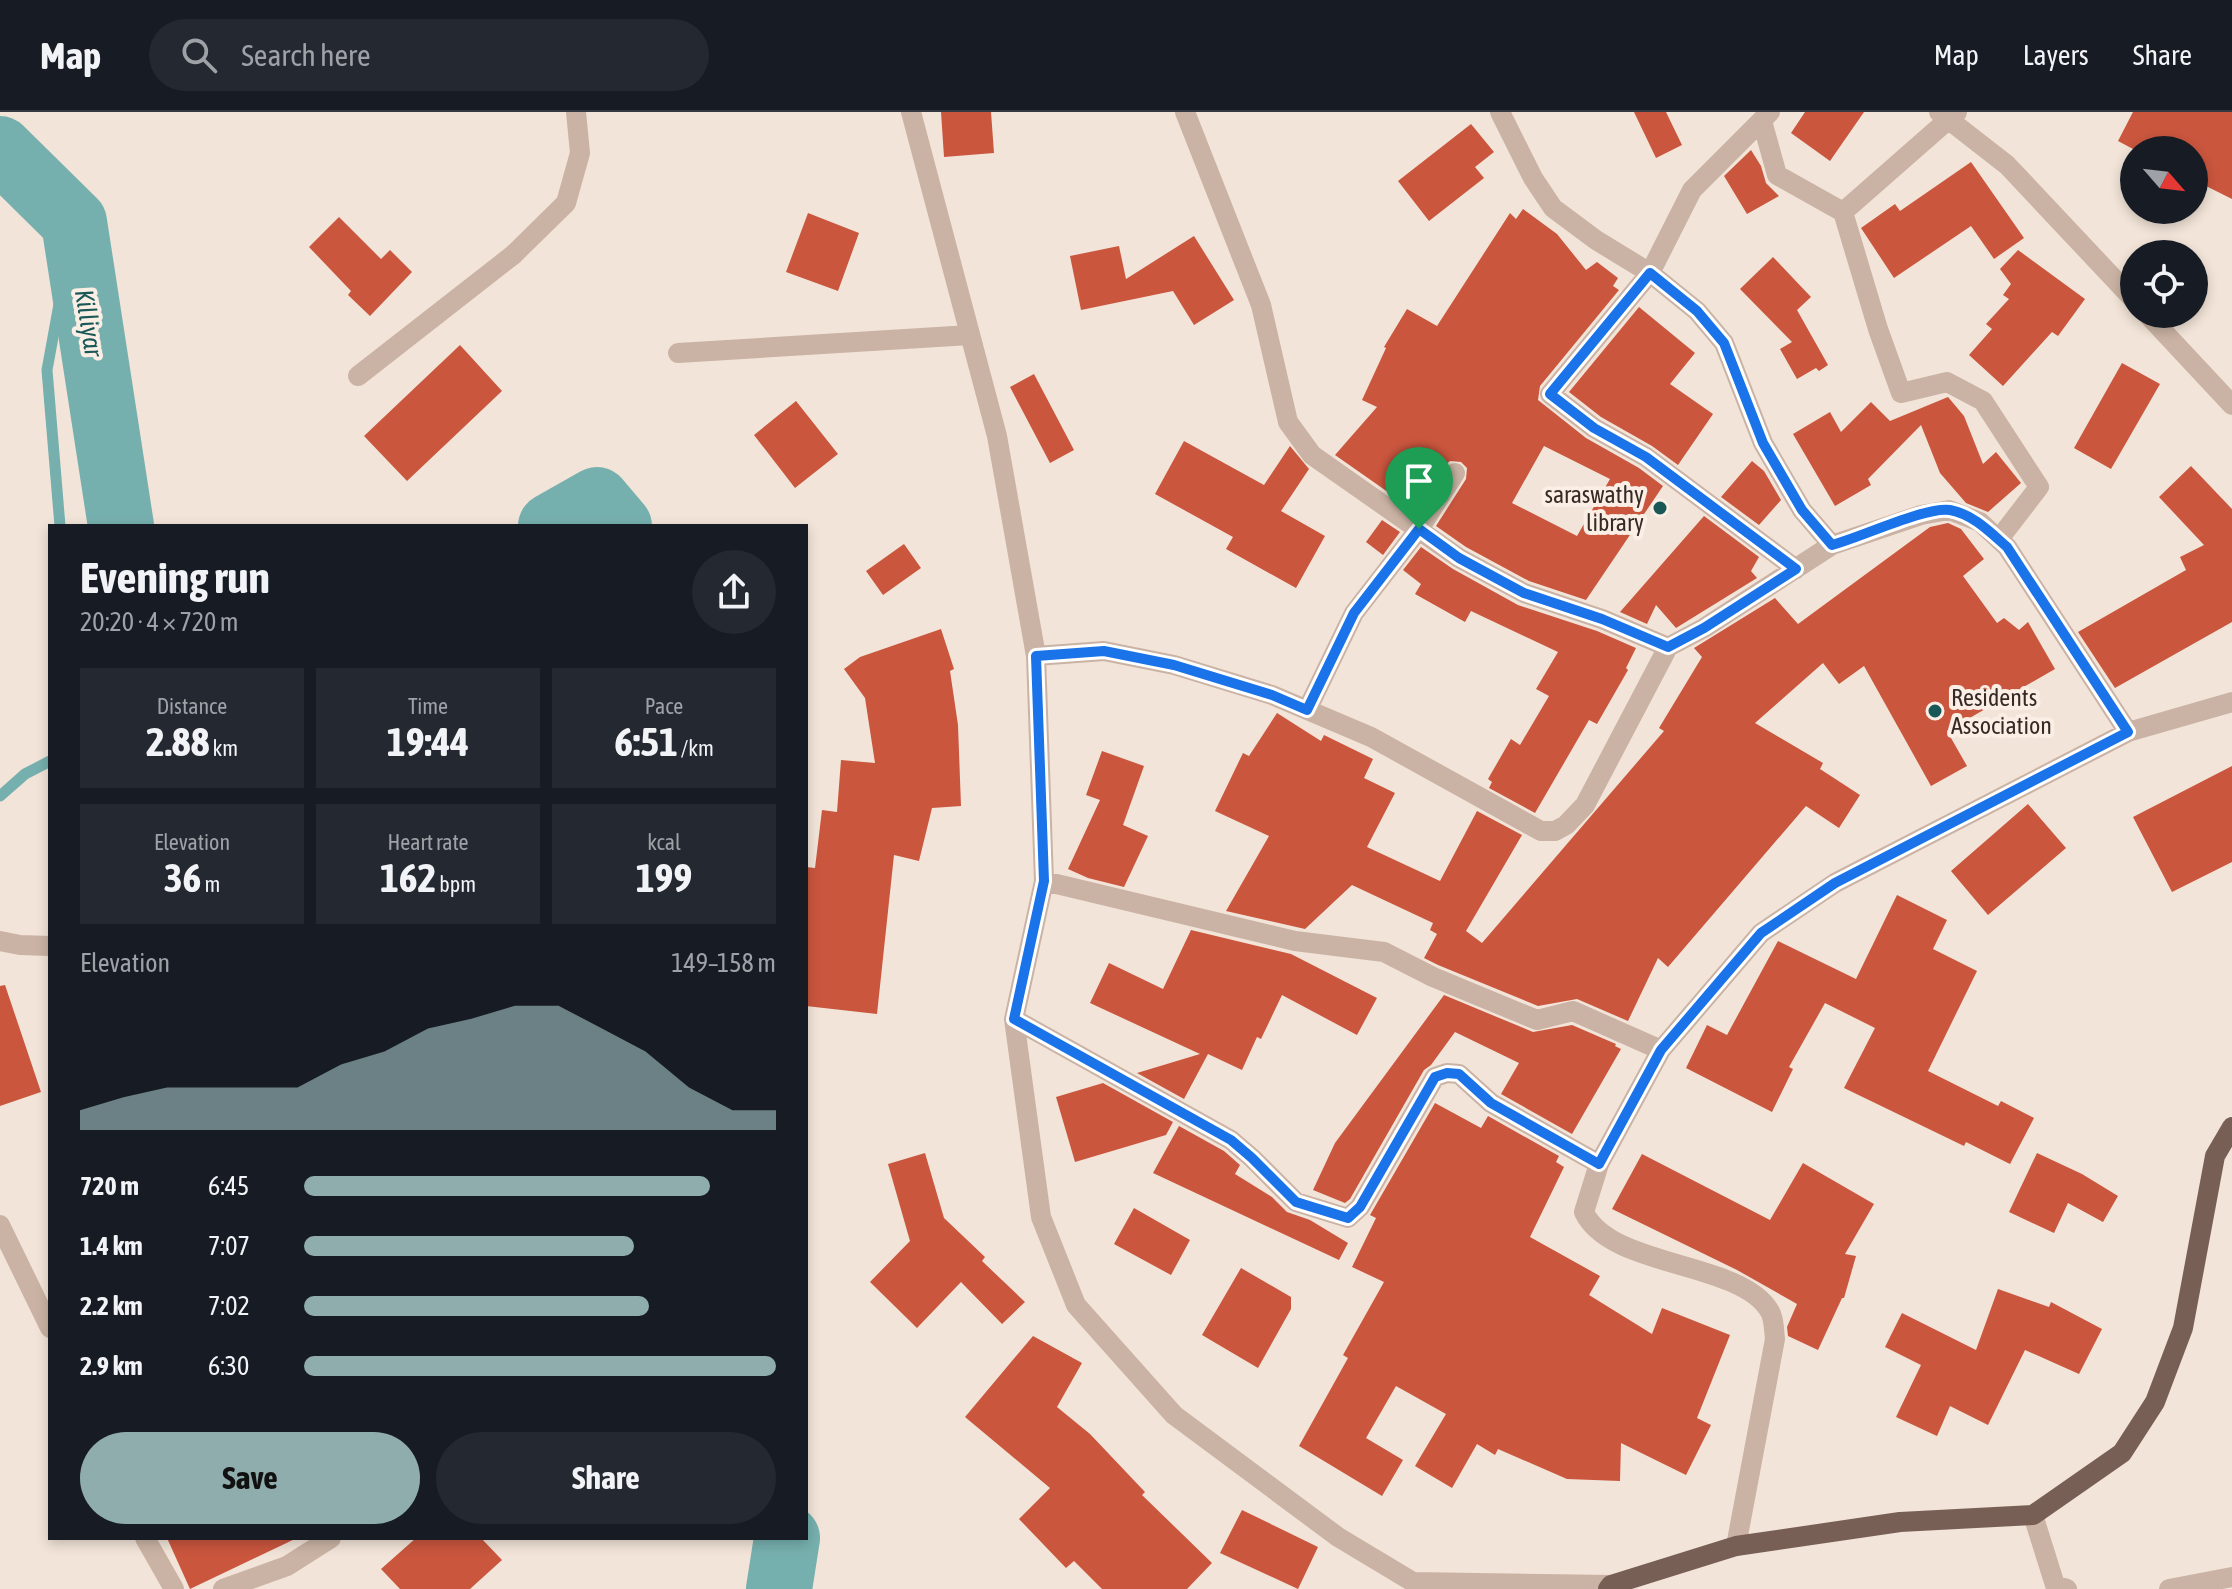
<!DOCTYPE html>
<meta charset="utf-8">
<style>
:root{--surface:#171b24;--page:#242831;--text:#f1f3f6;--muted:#9ea1a6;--line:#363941;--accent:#90adae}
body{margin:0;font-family:"Asap Condensed",sans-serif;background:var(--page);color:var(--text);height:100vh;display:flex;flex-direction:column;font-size:30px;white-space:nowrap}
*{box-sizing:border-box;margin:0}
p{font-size:26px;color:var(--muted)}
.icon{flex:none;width:44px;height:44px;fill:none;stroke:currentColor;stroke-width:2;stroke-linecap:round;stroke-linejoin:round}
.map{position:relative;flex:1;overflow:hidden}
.sheet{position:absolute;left:48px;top:412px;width:760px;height:1016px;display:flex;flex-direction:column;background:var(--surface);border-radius:0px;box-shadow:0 4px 12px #0003}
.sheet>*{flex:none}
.needle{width:52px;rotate:118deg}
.controls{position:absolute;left:2120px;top:24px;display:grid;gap:16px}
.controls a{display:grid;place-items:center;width:88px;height:88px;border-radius:50%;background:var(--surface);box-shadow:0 4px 12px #0003;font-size:40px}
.pin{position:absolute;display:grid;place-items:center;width:68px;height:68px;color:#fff;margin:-82px -34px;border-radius:50% 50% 50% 0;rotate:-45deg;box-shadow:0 0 8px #0007}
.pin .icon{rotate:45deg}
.round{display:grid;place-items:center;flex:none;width:84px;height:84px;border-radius:42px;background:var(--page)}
.head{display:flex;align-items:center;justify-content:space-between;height:136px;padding:0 32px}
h1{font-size:44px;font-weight:700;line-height:60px}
.metrics{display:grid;grid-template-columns:repeat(3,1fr);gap:12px;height:136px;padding:8px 32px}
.metrics div{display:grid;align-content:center;border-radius:0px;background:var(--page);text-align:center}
.metrics b{font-size:40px;font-weight:700}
.metrics small{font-size:22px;font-weight:400}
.metrics p{font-size:22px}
.chart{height:224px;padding:16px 32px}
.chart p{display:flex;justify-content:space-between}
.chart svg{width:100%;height:144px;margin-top:8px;fill:var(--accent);opacity:.7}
.action{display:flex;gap:16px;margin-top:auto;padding:16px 32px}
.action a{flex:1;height:92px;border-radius:48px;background:var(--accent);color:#111;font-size:32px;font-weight:700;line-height:92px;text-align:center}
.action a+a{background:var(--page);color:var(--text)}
ul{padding:0 32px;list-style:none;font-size:26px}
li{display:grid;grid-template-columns:128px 96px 1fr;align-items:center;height:60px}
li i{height:20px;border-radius:10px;background:var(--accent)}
header{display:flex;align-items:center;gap:48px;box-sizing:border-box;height:112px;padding:0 40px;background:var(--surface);border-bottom:2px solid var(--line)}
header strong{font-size:38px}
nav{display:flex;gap:44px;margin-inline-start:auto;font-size:28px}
.search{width:560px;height:72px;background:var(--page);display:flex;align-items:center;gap:20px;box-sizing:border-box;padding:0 28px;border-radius:44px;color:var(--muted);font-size:30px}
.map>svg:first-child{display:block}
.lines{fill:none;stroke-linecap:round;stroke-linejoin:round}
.stream{stroke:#76b0ae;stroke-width:11}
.river{stroke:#76b0ae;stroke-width:66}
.building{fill:#ca563e;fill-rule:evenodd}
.minor{stroke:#cab3a4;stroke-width:20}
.major{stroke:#785f56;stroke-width:20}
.route-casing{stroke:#fff;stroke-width:16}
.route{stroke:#1a73e8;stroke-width:10}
.poi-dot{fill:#1a5857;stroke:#faeee5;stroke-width:3}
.labels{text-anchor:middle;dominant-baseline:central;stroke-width:8;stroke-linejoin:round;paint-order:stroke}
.poi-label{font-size:24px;fill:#352a26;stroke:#faeee5;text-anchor:end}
.water-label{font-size:26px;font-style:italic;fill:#1a5857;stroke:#faeee5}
</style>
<header>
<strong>Map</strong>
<div class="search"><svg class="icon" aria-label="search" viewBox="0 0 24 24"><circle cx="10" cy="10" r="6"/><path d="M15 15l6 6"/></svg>Search here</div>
<nav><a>Map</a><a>Layers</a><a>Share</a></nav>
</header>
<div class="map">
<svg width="2232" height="1477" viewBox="0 0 2232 1477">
<rect width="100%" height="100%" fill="#f2e4d8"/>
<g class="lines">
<path class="stream" d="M60,414L47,258L74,110
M0,684L25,662L50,649"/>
<path class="river" d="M0,37L74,110L121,414
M551,414L597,388L619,414
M779,1477L787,1426"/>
</g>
<path class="building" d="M941,0H991L994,41L944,45Z
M1634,0H1666L1682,33L1656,46Z
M1805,0H1864L1830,49L1791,21Z
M2133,0H2232V87L2194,68V38H2135L2118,29Z
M1471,12L1494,40L1475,55L1484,66L1429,109L1398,69Z
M1751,38L1761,54L1766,71L1779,84L1747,102L1724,64Z
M1971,50L2024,126L1994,147L1971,114L1894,166L1861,116L1895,92L1900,99Z
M1523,97L1557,122L1586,158L1597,150L1618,166L1613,174L1619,178L1540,274L1538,288L1586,326L1639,356L1663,374L1586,488L1529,469L1466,435L1436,414L1466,367L1467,356L1461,350L1450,349L1445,353L1415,399L1335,343L1377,295L1362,288L1386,236L1384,235L1407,197L1437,214L1510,101L1516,107ZM1544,334L1610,367L1577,424L1512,391Z
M808,101L859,121L838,179L786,160Z
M339,105L381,147L390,138L412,160L370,204L348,183L351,179L309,135Z
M1194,124L1234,188L1194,213L1173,179L1081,198L1070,144L1119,134L1126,167Z
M2018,138L2085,187L2058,224L2052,220L2003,274L1969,243L1992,217L1986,212L2009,187L2003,183L2011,172L2000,157Z
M1773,145L1811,185L1797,198L1828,253L1819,259L1816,256L1797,267L1780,237L1792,230L1740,177Z
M1639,195L1695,241L1670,272L1713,302L1678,353L1652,334L1601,305L1569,280Z
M460,233L502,279L407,369L364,324Z
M2122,251L2160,272L2111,357L2074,336Z
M1034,262L1074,338L1050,351L1010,275Z
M1948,285L1964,304L1983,352L1996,340L2021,371L1988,400L1966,391L1940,361L1921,313L1868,367L1871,373L1835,394L1793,322L1830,300L1841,320L1871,290L1890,309Z
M796,289L838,342L795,376L754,323Z
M1184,329L1264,373L1290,334L1309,357L1281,399L1325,424L1296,476L1226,437L1233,425L1155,382Z
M1752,349L1764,359L1781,388L1759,413L1721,385Z
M2191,354L2232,397V510L2115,576L2078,520L2186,458L2180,445L2204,433L2159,385Z
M1704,404L1759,445L1751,459L1757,466L1676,516L1656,493L1647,512L1620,500Z
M1382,408L1400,420L1383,443L1366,430Z
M1948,411L1961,417L1984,447L1963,464L1997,511L2004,506L2019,518L2028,510L2055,557L1947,619L1967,654L1931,674L1864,554L1839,572L1823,551L1755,611L1823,651L1820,657L1860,683L1839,716L1806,694L1668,855L1658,846L1628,909L1577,887L1538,894L1438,853L1424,846L1437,822L1430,818L1433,811L1352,773L1305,817L1226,799L1269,724L1215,699L1243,641L1249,644L1277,601L1321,629L1324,623L1373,647L1364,666L1395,681L1367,735L1440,769L1477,699L1522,723L1466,819L1482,831L1664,619L1659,616L1702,545L1694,536L1775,486L1798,512L1930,415Z
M904,432L921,456L883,483L866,459Z
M1421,435L1453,457L1518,493L1597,519L1636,536L1626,556L1628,558L1597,612L1589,608L1535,701L1489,676L1492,670L1488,667L1511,627L1520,633L1549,584L1536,577L1558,540L1471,499L1465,510L1415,482L1421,472L1403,458Z
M941,517L954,557L950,559L958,613L961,694L932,696L919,749L894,743L877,902L806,894V755L815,756L822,698L837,700L841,648L875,651L865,586L844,557L860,545Z
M1102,639L1144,654L1123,713L1148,724L1124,775L1088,766L1068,757L1100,688L1086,683Z
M2232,654V750L2172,780L2133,705Z
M2028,692L2066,736L1988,803L1951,759Z
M1897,783L1947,808L1933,837L1977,859L1928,959L1998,994L2001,989L2034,1006L2010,1052L1966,1030L1964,1034L1844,976L1875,916L1825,891L1789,955L1793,957L1772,1000L1686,956L1707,913L1727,923L1778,829L1856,867Z
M1191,818L1291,842L1377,886L1357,923L1282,883L1261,927L1257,925L1242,958L1208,942L1184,987L1137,961L1200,942L1090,891L1109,851L1163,877Z
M5,873L41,980L0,994V874Z
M1444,883L1533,920L1572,913L1616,932L1615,934L1621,937L1572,1022L1501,982L1519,951L1455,920L1431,953L1424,958L1350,1087L1345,1091L1313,1078L1335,1031Z
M1103,971L1173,1010L1166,1023L1075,1050L1056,985Z
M1435,991L1481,1016L1488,1004L1559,1044L1556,1050L1564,1055L1530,1125L1600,1164L1589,1183L1652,1222L1662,1196L1730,1223L1697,1306L1711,1313L1686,1363L1621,1331L1620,1369L1567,1367L1498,1337L1495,1343L1477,1332L1452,1376L1415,1354L1446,1302L1396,1274L1366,1326L1403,1348L1382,1384L1299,1334L1348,1246L1343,1243L1384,1170L1352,1155L1376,1106L1370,1103Z
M1179,1014L1224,1039L1240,1053L1235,1062L1272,1085L1287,1100L1310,1108L1348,1131L1339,1148L1153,1061Z
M925,1041L944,1106L985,1145L982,1149L1025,1190L1002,1212L961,1170L917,1216L870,1170L910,1129L888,1052Z
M2037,1041L2082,1062L2118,1084L2103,1110L2068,1091L2054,1121L2009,1100Z
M1642,1042L1770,1108L1803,1051L1874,1092L1845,1142L1856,1144L1844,1186H1842L1818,1238L1788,1224L1787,1215L1797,1192L1737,1158L1612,1097Z
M1134,1096L1190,1128L1171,1163L1114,1132Z
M1241,1156L1291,1185V1197L1258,1256L1202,1223Z
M1998,1177L2049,1195L2051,1190L2102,1217L2079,1262L2025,1238L1988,1313L1950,1294L1937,1324L1896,1305L1921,1253L1885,1235L1902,1201L1976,1238Z
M1033,1224L1082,1251L1057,1295L1090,1322L1145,1380L1142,1383L1212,1451L1187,1477H1102L1074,1449L1066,1456L1019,1407L1050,1376L965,1305Z
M1242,1398L1318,1435L1298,1477L1220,1441Z
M167,1426H297L190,1477Z
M416,1426H481L502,1448L470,1477H400L381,1457Z"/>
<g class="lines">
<path class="minor" d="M911,0L997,324L1036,544L1044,769L1014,907L1041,1105L1076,1193L1174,1303L1338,1425L1413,1470L1611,1473
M1185,0L1261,193L1288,310L1312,343L1459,446L1524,481L1602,507L1668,535
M1500,0L1533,66L1553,96L1596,128L1650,161L1697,199L1724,231L1763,331L1802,398L1832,433
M1770,0L1692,78L1650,161L1550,282L1594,316L1646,345L1796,457
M1939,0L2007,53L2134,188
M1762,9L1777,63L1843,100L1878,217L1901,281L1947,270L1983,289L2039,375L1999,427
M1843,100L1957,0
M2147,202L2232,293
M678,241L970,223
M358,264L513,143L566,91L580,41L576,0
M1036,544L1104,539L1174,553L1272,583L1371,625L1541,719H1555L1566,713L1585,693L1668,535L1704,516L1832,433L1921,403L1949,398L1980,410L2007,435L2128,620
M1307,598L1354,501L1419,417L1455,361
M1044,769L1295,829L1384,840L1433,865L1537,908L1573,899L1661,938
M0,829L20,833L50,834
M1014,907L1231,1028L1252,1046L1296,1090L1348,1106L1360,1095L1435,965L1447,961L1459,962L1491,991L1599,1052
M0,1113L50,1216
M2033,1403L2055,1473L2067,1477
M145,1426L174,1477
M1736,1434L1775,1227C1774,1219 1774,1205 1769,1198C1739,1149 1610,1156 1584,1100L1599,1052L1661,938L1761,821L1835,771L2128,620L2232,590
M223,1477L287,1454L331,1426
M2169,1477L2232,1465"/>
<path class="major" d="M1608,1477L1611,1473L1736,1434L1900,1410L2033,1403L2122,1341L2155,1290L2183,1216L2215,1044L2232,1015"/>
</g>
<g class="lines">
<defs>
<path id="route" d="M1650,161L1697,199L1724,231L1763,331L1802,398L1832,433C1859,426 1927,394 1950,398C1973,402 1991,421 2007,435L2128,620L1835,771L1761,821L1661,938L1599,1052L1491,991L1459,962L1447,961L1435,965L1360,1095L1348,1106L1296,1090L1252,1046L1231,1028L1014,907L1044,769L1036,544L1104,539L1174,553L1272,583L1307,598L1354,501L1419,417L1459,446L1524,481L1602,507L1668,535L1704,516L1796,457L1646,345L1594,316L1550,282Z"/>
</defs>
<use href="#route" class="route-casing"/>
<use href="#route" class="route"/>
</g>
<g class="poi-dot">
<circle cx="1660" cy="396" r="8"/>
<circle cx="1935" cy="599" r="8"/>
</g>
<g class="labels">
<g class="poi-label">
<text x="1644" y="382">saraswathy<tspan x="1644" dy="28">library</tspan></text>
<text x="1951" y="585" text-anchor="start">Residents<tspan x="1951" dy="28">Association</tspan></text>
</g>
<g class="water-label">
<text transform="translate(89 211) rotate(81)">Killiyar</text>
</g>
</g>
</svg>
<div class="controls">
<a><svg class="needle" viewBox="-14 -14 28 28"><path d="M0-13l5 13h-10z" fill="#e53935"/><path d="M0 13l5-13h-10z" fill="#9ea1a6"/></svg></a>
<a><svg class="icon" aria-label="locate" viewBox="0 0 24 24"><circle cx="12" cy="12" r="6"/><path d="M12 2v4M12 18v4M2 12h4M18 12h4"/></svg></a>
</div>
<div class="pin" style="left:1419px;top:417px;background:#1e9e55"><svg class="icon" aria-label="arrive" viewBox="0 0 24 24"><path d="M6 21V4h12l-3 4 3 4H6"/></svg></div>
<section class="sheet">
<div class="head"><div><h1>Evening run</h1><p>20:20 · 4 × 720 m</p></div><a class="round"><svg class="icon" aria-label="share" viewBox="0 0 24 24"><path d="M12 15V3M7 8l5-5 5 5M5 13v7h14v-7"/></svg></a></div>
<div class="metrics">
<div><p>Distance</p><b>2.88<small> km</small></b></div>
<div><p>Time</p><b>19:44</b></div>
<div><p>Pace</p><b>6:51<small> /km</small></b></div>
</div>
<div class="metrics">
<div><p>Elevation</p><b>36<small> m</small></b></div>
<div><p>Heart rate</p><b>162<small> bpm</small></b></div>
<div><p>kcal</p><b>199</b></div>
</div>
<div class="chart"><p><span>Elevation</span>149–158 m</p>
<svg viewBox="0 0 160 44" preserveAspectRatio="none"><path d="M0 44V38L10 34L20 31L30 31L40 31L50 31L60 24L70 20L80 13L90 10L100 6L110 6L120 13L130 20L140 31L150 38L160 38V44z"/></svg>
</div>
<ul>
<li><b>720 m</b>6:45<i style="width:86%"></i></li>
<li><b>1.4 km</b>7:07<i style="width:70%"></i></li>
<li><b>2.2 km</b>7:02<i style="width:73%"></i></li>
<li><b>2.9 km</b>6:30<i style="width:100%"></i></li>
</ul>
<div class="action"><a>Save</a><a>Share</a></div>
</section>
</div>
